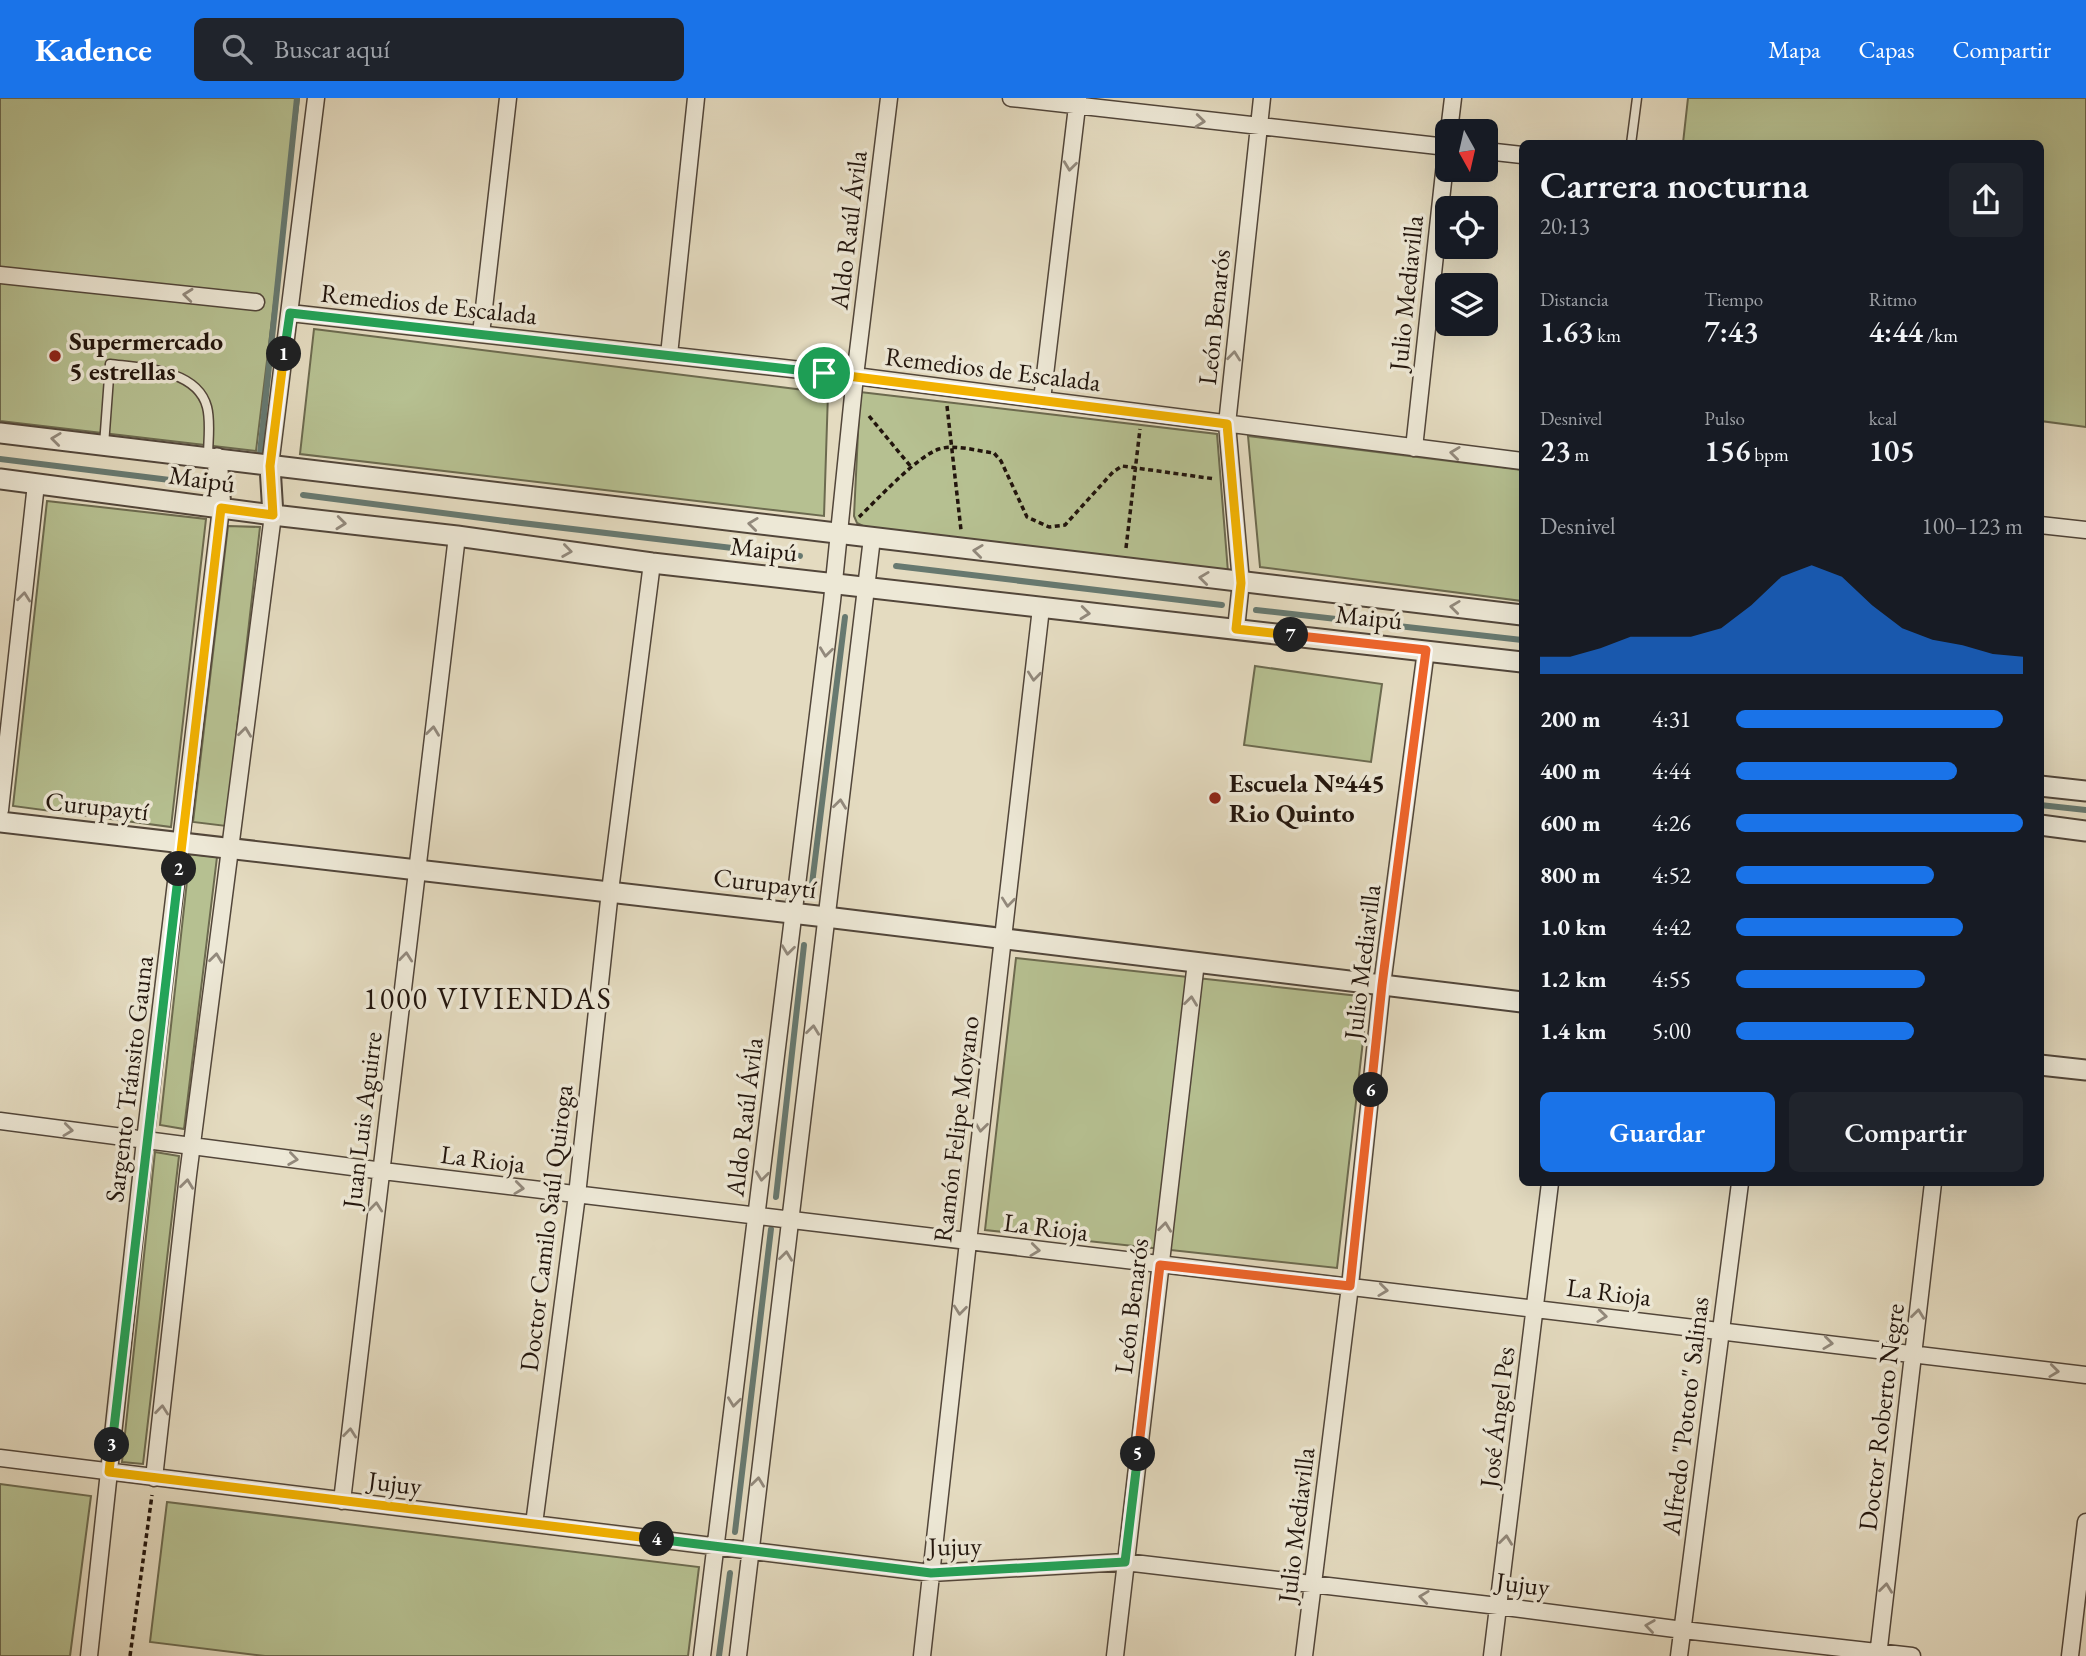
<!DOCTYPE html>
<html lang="es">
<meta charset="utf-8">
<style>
:root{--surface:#171b24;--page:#20242c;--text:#f1f3f6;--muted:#9ea1a6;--accent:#1a73e8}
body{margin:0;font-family:"EB Garamond",serif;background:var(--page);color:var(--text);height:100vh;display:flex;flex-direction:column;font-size:26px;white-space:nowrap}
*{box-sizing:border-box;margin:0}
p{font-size:23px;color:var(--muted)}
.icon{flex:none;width:38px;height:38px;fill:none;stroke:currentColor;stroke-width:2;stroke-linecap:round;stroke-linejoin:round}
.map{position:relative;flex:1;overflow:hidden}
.drawer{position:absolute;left:1519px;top:42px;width:525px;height:1046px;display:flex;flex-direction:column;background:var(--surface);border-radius:10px;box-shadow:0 7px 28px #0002}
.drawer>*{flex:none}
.needle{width:46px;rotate:172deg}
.controls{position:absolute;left:1435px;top:21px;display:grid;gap:14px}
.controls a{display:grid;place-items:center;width:63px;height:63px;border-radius:10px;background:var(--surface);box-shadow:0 7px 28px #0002;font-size:35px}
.pin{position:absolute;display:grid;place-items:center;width:60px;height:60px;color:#fff;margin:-30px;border:4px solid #fff;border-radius:50%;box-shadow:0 2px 7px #0007}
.km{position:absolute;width:35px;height:35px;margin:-18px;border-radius:50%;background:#222;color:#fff;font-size:19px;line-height:35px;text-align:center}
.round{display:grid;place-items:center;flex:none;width:74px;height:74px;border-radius:10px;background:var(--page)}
.summary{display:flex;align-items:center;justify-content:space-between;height:119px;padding:0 21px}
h1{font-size:38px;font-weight:600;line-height:52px}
.metrics{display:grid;grid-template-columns:repeat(3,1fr);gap:10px;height:119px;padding:7px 21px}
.metrics div{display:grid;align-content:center}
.metrics b{font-size:30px;font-weight:600}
.metrics small{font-size:19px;font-weight:400}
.metrics p{font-size:19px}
.chart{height:196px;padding:14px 21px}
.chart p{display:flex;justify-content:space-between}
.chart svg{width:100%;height:126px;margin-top:7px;fill:var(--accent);opacity:.7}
.action{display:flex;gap:14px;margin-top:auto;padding:14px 21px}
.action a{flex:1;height:80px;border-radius:10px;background:var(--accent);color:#fff;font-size:28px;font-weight:600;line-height:80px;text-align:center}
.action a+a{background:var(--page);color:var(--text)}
ul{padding:0 21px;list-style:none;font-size:23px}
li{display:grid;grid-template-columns:112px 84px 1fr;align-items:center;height:52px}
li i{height:18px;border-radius:9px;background:var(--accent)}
header{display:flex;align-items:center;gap:42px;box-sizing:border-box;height:98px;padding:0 35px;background:var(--accent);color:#fff}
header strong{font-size:33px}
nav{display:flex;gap:38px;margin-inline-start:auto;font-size:24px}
.search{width:490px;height:63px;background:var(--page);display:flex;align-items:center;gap:18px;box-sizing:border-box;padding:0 24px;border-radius:10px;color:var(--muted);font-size:26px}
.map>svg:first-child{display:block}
.green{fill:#b6c091;stroke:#6c6a4f;stroke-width:2}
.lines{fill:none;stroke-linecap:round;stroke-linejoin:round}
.stream{stroke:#677970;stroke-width:6}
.service-casing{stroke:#52463a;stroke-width:11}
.minor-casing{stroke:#52463a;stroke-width:19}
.tertiary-casing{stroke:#52463a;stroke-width:23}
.path{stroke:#22150d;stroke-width:3.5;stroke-dasharray:5 3.5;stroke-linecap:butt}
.service{stroke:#ede8d6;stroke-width:8}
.minor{stroke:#ede8d6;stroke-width:16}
.tertiary{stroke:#ede8d6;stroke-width:19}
.oneway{stroke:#92897c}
.split-1-casing{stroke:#fff;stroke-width:14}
.split-2-casing{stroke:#fff;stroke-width:14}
.split-3-casing{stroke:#fff;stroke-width:14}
.split-4-casing{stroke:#fff;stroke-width:14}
.split-5-casing{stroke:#fff;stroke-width:14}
.split-6-casing{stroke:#fff;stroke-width:14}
.split-7-casing{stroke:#fff;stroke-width:14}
.split-8-casing{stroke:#fff;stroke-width:14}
.split-1{stroke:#22a559;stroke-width:9}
.split-2{stroke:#f5b400;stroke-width:9}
.split-3{stroke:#22a559;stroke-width:9}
.split-4{stroke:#f5b400;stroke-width:9}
.split-5{stroke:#22a559;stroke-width:9}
.split-6{stroke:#f0652b;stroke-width:9}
.split-7{stroke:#f0652b;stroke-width:9}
.split-8{stroke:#f5b400;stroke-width:9}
.poi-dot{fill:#8f2418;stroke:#ede8d6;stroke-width:2.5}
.labels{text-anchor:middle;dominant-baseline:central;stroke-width:7;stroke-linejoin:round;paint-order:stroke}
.street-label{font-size:26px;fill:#22150d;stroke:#ede8d6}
.poi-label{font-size:26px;font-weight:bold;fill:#22150d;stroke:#ede8d6;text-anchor:start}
.quarter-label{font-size:30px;letter-spacing:2px;fill:#22150d;stroke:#ede8d6}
</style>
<header>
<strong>Kadence</strong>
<div class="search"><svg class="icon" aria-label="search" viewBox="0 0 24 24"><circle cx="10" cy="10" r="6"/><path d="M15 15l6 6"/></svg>Buscar aquí</div>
<nav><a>Mapa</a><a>Capas</a><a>Compartir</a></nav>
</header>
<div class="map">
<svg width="2086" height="1558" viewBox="0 0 2086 1558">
<rect width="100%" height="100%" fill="#e4dbc0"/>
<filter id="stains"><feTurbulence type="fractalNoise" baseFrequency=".00286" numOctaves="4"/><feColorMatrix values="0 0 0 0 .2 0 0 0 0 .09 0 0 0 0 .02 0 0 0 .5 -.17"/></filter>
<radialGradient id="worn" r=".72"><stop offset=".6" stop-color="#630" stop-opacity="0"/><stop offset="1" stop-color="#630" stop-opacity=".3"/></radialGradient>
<path class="green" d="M0,0H299L256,353L0,323Z
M1688,0H2086V329L2041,323L2040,46L1683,45Z
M314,231L828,295L824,418L300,356Z
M860,294L1217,336L1228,474L865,429L857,425L854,418Z
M1248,338L1522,372V503L1260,469Z
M47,403L206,421L171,729L13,708Z
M228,428L260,429L226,728L193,724Z
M1255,568L1382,586L1371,664L1244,647Z
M190,756L217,759L184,1031L160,1027Z
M1016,860L1368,899L1337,1170L985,1132Z
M155,1054L179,1058L143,1366L122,1364Z
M0,1386L91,1398L70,1558H0Z
M167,1404L699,1469L688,1558H265L150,1544Z"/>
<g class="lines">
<path class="stream" d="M260,355L297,0
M0,361L186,384
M303,397L505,423L800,458
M896,468L1222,507
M1256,512L1522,542
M2040,707L2086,712
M812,786L845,519
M776,1099L804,847
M735,1434L771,1131
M719,1558L730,1475"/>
<defs>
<path id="service" d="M1631,46L1637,0
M104,347L110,266C142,270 197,271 207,309C211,324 208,343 208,359"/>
<path id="minor" d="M1011,0L1447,49
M1449,33L1453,0
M1486,53L1522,57
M0,177L256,204
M290,215L855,278L1522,363
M481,236L508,0
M669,257L696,0
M1042,302L1078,0
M1414,350L1447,47
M270,368L316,0
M2040,427L2086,432
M1236,531L1241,484L1227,326L1262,0
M0,712L36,386
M0,1023L383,1073L2086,1277
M0,1360L931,1475L1125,1464L1498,1508L1683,1532L1912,1558
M154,1380L188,1077L273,417
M342,1403L457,438
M534,1426L577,1097L610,793L652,465
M89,1558L145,1042L221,410
M702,1558L832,503L855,278L889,0
M738,1558L872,440
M922,1558L968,1144L1041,510
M1115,1558L1196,864
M1304,1558L1350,1188L1382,887L1426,552
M1492,1558L1550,1085
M1679,1558L1740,1085
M1878,1558L1933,1085
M2070,1558L2086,1424"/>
<path id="tertiary" d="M0,335L1522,517
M217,360L221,410
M270,368L273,417
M0,381L273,417L457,438L652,465L1522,564
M2040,688L2086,693
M0,724L826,819L1522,904
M2040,727L2086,733
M2040,967L2086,972"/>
</defs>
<use href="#service" class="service-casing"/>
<use href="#minor" class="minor-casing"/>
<use href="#tertiary" class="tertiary-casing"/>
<path class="path" d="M947,308L961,432
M869,318L912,370
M859,419C877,402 916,359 939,351C955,346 977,353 994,355L1001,363L1027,419L1049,429L1065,427L1113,374L1122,368L1215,381
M1126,450L1140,331
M130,1558L152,1397"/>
<use href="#service" class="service"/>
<use href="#minor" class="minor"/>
<use href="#tertiary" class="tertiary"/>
</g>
<defs><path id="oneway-chevron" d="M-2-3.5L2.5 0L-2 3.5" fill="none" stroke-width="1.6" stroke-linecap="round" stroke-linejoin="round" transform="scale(1.75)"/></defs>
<g class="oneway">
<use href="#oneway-chevron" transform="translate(1200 23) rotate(6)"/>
<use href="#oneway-chevron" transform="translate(1070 68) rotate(97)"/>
<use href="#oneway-chevron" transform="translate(188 197) rotate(-174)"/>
<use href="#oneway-chevron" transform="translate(1234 258) rotate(-84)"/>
<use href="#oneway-chevron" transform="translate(56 341) rotate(-173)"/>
<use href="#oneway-chevron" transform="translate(1455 355) rotate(-173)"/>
<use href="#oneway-chevron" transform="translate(341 425) rotate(6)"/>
<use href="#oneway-chevron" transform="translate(753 426) rotate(-173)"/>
<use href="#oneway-chevron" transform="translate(567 453) rotate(8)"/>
<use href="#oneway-chevron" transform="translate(978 453) rotate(-173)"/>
<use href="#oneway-chevron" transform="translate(1204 480) rotate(-173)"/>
<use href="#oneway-chevron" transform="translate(24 499) rotate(-84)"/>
<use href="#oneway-chevron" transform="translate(1455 509) rotate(-173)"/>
<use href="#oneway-chevron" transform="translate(1085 515) rotate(6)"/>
<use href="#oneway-chevron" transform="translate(826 554) rotate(97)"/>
<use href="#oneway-chevron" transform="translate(1034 578) rotate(96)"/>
<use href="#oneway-chevron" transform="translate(433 633) rotate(-83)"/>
<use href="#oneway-chevron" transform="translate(245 634) rotate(-83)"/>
<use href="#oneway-chevron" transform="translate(840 706) rotate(-83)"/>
<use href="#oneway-chevron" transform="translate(1008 804) rotate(96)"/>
<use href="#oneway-chevron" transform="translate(788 852) rotate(97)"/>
<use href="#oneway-chevron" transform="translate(406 859) rotate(-84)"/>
<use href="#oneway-chevron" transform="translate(216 860) rotate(-83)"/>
<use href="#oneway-chevron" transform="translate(1191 903) rotate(-83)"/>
<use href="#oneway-chevron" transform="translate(813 932) rotate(-83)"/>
<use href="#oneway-chevron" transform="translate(981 1029) rotate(97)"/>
<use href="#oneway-chevron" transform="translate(68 1032) rotate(7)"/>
<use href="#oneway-chevron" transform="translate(293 1061) rotate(8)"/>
<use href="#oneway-chevron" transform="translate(762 1078) rotate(97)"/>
<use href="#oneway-chevron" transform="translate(187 1086) rotate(-83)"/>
<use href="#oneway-chevron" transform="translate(519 1090) rotate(7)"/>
<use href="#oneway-chevron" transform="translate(376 1109) rotate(-84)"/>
<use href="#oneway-chevron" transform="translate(1165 1129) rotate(-83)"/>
<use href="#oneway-chevron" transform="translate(1035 1152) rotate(7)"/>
<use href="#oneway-chevron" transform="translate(786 1158) rotate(-83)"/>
<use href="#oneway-chevron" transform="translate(1383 1192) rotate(7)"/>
<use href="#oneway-chevron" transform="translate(960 1212) rotate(96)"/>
<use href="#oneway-chevron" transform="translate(1918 1216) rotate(-83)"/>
<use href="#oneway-chevron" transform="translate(1602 1218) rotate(7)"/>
<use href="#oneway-chevron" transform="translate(1828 1245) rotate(7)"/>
<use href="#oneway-chevron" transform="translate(2054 1273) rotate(7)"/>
<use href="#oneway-chevron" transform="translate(734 1304) rotate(97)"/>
<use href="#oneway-chevron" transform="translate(162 1312) rotate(-84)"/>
<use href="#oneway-chevron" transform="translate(350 1335) rotate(-84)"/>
<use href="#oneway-chevron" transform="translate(758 1384) rotate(-83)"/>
<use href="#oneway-chevron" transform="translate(1506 1442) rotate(-83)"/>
<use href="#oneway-chevron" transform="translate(1886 1490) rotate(-83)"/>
<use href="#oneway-chevron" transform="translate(1424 1499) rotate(-173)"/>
<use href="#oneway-chevron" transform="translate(1650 1528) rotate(-172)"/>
</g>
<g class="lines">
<defs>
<path id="split-1" d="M284,256L290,215L824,275"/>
<path id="split-2" d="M179,771L221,410L273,417L270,368L284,256"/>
<path id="split-3" d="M112,1347L179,771"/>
<path id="split-4" d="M112,1347L109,1374L657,1441"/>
<path id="split-5" d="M657,1441L931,1475L1125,1464L1138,1356"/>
<path id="split-6" d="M1138,1356L1160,1167L1350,1188L1371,992"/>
<path id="split-7" d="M1291,537L1426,552L1382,887L1371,992"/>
<path id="split-8" d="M824,275L1227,326L1241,485L1236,531L1291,537"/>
</defs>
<use href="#split-1" class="split-1-casing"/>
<use href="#split-2" class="split-2-casing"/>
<use href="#split-3" class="split-3-casing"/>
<use href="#split-4" class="split-4-casing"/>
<use href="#split-5" class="split-5-casing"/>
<use href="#split-6" class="split-6-casing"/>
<use href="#split-7" class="split-7-casing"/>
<use href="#split-8" class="split-8-casing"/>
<use href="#split-1" class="split-1"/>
<use href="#split-2" class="split-2"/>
<use href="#split-3" class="split-3"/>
<use href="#split-4" class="split-4"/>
<use href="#split-5" class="split-5"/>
<use href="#split-6" class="split-6"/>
<use href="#split-7" class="split-7"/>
<use href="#split-8" class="split-8"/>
</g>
<g class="poi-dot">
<circle cx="55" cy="258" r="7"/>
<circle cx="1215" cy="700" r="7"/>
</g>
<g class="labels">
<g class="street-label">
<text transform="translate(848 132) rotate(-83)">Aldo Raúl Ávila</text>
<text transform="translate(1406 195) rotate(-84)">Julio Mediavilla</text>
<text transform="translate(429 206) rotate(6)">Remedios de Escalada</text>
<text transform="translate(1214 219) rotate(-84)">León Benarós</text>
<text transform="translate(993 271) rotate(7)">Remedios de Escalada</text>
<text transform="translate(202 381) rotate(8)">Maipú</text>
<text transform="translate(764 451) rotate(6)">Maipú</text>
<text transform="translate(1369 519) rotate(6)">Maipú</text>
<text transform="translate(97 708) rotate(6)">Curupaytí</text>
<text transform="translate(765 785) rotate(7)">Curupaytí</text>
<text transform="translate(1362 864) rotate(-83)">Julio Mediavilla</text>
<text transform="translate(129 981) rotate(-83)">Sargento Tránsito Gauna</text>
<text transform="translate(744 1019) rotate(-83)">Aldo Raúl Ávila</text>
<text transform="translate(362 1022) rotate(-83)">Juan Luis Aguirre</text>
<text transform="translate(956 1031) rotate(-83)">Ramón Felipe Moyano</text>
<text transform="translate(483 1061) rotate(7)">La Rioja</text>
<text transform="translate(1046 1129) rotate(7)">La Rioja</text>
<text transform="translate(546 1130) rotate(-83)">Doctor Camilo Saúl Quiroga</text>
<text transform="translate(1609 1194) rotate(7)">La Rioja</text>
<text transform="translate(1131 1208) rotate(-83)">León Benarós</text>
<text transform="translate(1685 1318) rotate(-83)">Alfredo "Pototo" Salinas</text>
<text transform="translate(1497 1319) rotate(-83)">José Ángel Pes</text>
<text transform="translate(1881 1319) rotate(-83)">Doctor Roberto Negre</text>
<text transform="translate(395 1385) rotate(7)">Jujuy</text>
<text transform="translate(1296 1427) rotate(-83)">Julio Mediavilla</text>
<text transform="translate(955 1448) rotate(-1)">Jujuy</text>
<text transform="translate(1523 1486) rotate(7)">Jujuy</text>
</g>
<g class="poi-label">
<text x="69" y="243">Supermercado<tspan x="69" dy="30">5 estrellas</tspan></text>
<text x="1229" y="685">Escuela Nº445<tspan x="1229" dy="30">Rio Quinto</tspan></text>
</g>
<g class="quarter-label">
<text x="488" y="900">1000 VIVIENDAS</text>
</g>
</g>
<rect width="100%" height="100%" filter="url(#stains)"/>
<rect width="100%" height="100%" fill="url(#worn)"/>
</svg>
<div class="controls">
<a><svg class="needle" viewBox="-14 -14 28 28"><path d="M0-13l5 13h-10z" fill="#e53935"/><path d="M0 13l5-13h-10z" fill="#9ea1a6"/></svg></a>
<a><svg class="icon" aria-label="locate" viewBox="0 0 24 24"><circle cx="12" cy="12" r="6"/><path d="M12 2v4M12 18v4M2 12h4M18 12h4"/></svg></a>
<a><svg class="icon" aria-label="layers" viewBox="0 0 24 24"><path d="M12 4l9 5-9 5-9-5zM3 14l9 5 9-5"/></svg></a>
</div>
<div class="pin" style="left:824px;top:275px;background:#1e9e55"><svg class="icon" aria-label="arrive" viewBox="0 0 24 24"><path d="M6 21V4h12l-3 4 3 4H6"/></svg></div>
<b class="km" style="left:284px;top:256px">1</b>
<b class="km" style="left:179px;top:771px">2</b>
<b class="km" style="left:112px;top:1347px">3</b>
<b class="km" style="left:657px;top:1441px">4</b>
<b class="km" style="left:1138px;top:1356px">5</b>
<b class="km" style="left:1371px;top:992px">6</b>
<b class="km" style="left:1291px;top:537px">7</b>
<section class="drawer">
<div class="summary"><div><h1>Carrera nocturna</h1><p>20:13</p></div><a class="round"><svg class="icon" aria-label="share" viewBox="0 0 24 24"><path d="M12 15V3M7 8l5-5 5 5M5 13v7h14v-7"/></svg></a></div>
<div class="metrics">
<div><p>Distancia</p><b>1.63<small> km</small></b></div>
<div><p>Tiempo</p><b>7:43</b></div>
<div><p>Ritmo</p><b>4:44<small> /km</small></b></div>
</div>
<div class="metrics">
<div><p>Desnivel</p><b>23<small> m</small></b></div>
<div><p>Pulso</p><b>156<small> bpm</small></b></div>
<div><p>kcal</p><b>105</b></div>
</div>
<div class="chart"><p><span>Desnivel</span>100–123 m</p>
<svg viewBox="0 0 160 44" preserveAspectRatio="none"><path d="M0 44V38L10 38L20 35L30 31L40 31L50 31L60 28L70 20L80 10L90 6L100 10L110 20L120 28L130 32L140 34L150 37L160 38V44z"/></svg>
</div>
<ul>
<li><b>200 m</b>4:31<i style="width:93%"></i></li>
<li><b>400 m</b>4:44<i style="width:77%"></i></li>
<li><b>600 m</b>4:26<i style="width:100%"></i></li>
<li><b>800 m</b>4:52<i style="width:69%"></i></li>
<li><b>1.0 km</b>4:42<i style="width:79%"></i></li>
<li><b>1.2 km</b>4:55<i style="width:66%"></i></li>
<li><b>1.4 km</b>5:00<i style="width:62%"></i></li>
</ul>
<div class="action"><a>Guardar</a><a>Compartir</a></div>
</section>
</div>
